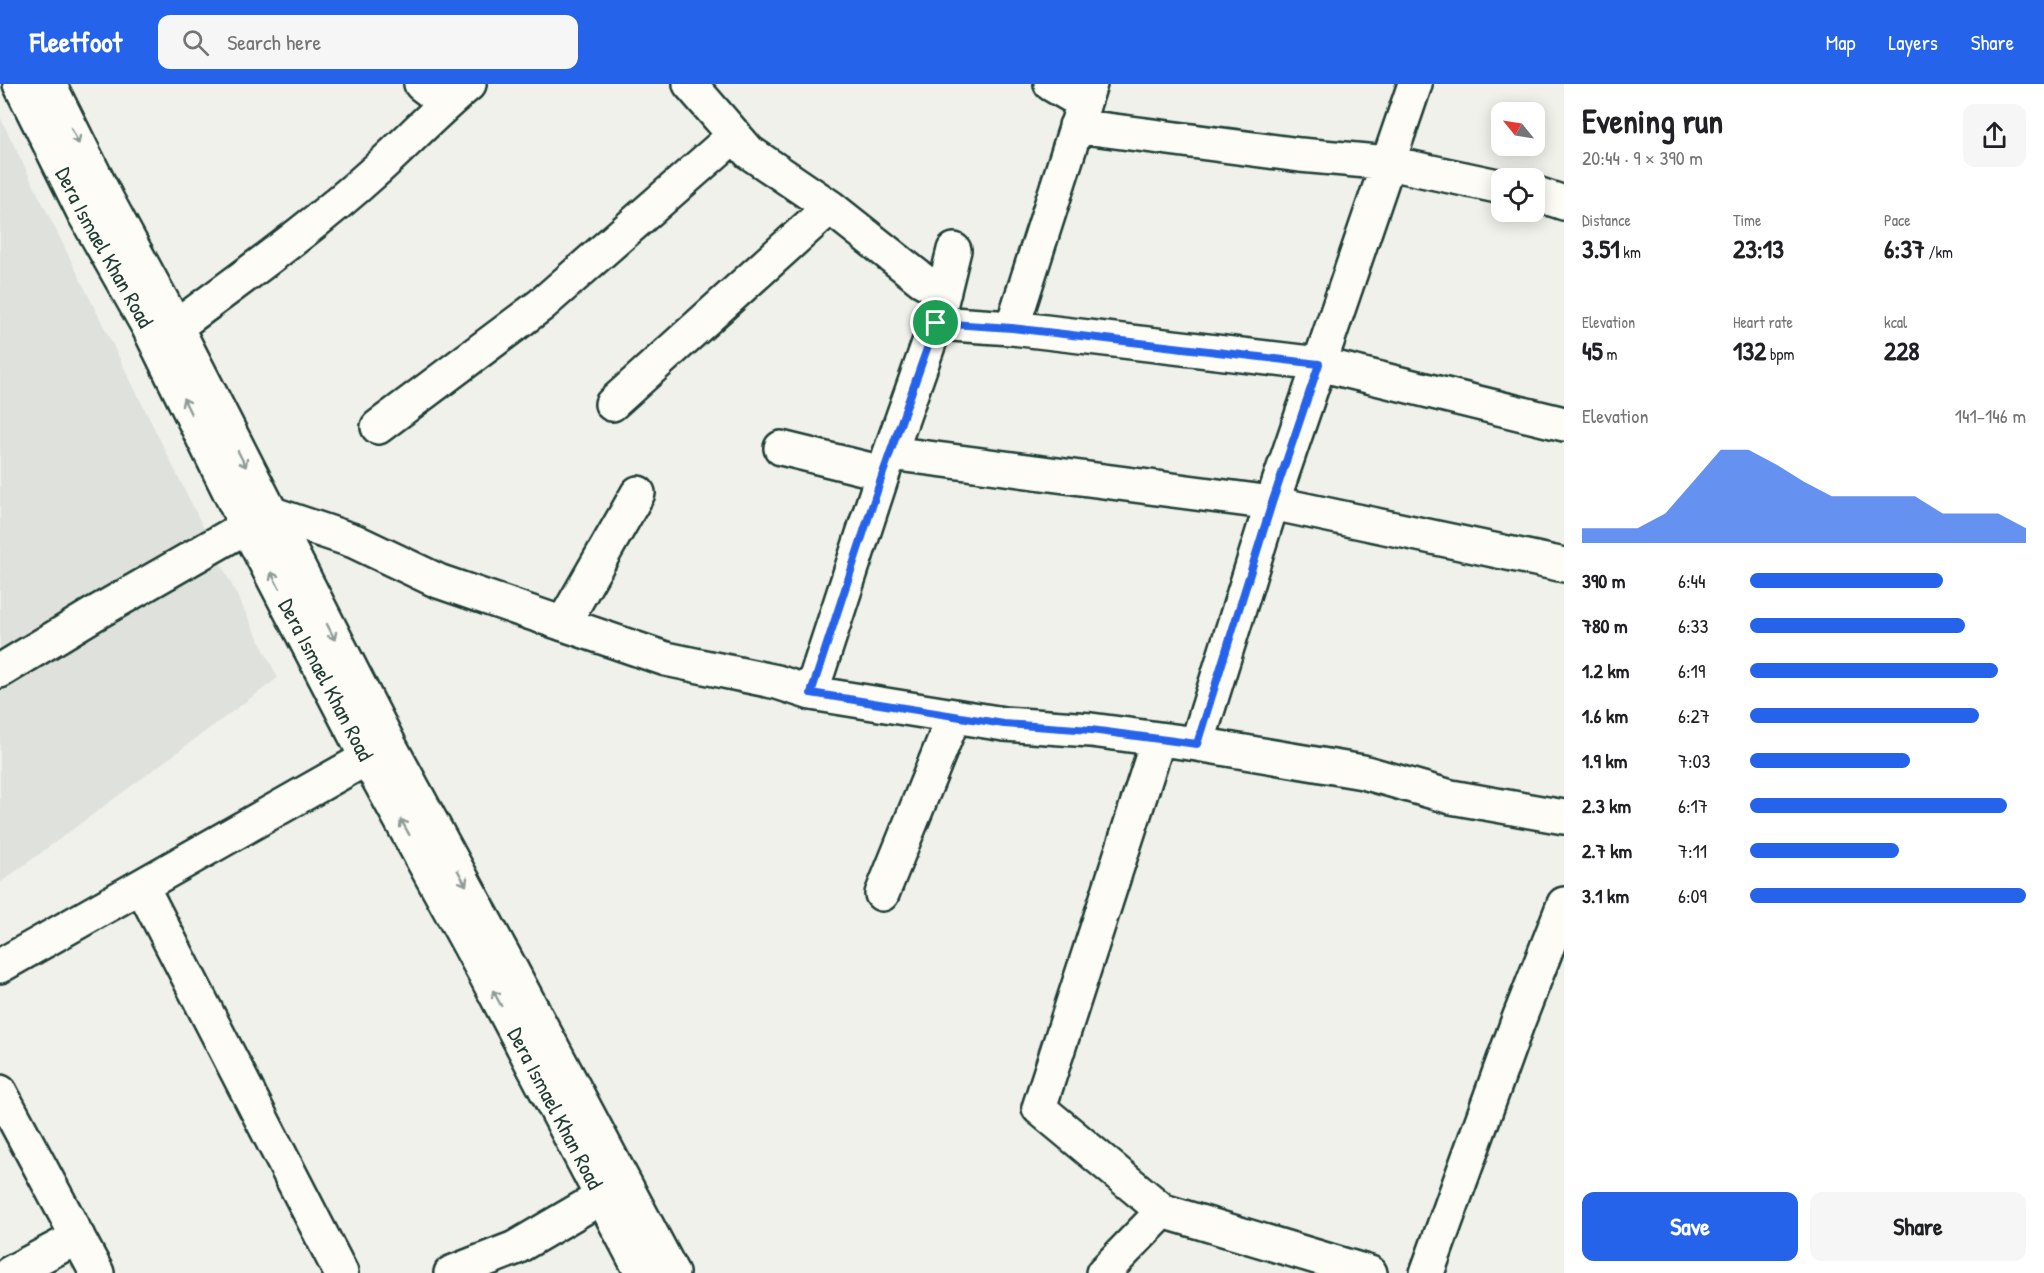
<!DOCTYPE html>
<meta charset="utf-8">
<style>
:root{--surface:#fff;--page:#f6f6f6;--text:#202124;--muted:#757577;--accent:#2563eb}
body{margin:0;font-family:"Patrick Hand",sans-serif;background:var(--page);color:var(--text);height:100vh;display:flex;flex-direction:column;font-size:22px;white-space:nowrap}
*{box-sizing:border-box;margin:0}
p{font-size:20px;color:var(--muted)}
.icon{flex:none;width:33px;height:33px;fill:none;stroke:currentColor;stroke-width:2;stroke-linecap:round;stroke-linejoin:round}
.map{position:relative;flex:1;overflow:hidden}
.sheet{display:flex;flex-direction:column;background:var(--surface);width:480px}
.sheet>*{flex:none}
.needle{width:39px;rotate:300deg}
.controls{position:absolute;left:1491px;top:18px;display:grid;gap:12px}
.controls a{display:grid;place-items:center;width:54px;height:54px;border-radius:12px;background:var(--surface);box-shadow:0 3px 15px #0003;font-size:30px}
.pin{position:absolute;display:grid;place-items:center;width:51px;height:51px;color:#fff;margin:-26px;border:3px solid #fff;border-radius:50%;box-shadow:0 2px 6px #0007}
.round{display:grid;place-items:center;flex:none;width:63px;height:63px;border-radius:12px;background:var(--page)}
.overview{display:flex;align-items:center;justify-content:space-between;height:102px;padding:0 18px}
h1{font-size:33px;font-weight:800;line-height:45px}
.stats{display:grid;grid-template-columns:repeat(3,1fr);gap:9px;height:102px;padding:6px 18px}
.stats div{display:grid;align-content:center}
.stats b{font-size:26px;font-weight:800}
.stats small{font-size:16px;font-weight:400}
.stats p{font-size:16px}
.chart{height:168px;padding:12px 18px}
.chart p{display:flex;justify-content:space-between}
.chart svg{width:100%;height:108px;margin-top:6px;fill:var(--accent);opacity:.7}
.primary-button{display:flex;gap:12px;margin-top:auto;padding:12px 18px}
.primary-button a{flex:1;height:69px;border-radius:12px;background:var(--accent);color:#fff;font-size:24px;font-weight:800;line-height:69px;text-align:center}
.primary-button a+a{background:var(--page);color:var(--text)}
ul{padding:0 18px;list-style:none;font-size:20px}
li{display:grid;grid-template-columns:96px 72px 1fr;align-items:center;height:45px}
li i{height:15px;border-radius:8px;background:var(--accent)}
header{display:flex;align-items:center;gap:36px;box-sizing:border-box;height:84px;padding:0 30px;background:var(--accent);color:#fff}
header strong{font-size:28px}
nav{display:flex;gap:33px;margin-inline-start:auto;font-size:21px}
.search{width:420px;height:54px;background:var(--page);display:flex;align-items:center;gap:15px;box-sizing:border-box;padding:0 21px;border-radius:12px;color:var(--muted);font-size:22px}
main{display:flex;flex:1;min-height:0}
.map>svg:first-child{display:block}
.built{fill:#dfe2dc}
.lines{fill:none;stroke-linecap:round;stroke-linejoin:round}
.minor-casing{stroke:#1f3d34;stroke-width:38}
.highway-casing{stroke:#1f3d34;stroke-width:38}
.minor{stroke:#fdfcf7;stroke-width:33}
.highway{stroke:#fdfcf7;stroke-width:33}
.oneway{stroke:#8e9c96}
.route-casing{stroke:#fff;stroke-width:12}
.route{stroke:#2563eb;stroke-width:8}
.labels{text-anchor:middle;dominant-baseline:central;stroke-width:6;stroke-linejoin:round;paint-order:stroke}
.street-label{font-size:22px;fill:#1f3d34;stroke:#fdfcf7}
</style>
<header>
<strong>Fleetfoot</strong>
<div class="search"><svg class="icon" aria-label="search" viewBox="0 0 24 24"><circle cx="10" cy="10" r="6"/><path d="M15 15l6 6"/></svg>Search here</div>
<nav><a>Map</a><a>Layers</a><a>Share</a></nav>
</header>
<main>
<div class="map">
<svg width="1564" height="1189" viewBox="0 0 1564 1189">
<rect width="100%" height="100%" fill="#f0f1eb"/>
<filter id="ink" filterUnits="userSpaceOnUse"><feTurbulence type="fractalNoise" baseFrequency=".0167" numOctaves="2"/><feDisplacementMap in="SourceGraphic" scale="12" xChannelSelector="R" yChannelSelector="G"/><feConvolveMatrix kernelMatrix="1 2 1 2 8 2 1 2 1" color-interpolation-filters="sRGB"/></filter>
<g filter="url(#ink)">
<path class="built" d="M0,33L278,594L0,799Z"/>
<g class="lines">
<defs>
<path id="minor" d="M421,0L446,19
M690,0L749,68L830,123L922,196L944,208
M1051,0L1084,19
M1090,0L1012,244L1319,280L1564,340
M1076,42L1300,71L1389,79L1502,103
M1534,109L1564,119
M936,239L1012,244
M176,243C243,193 312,144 375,87C406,59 436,27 469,0
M612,320L830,123
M378,343L541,221L735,51
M781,364L883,389
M890,369L1272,419L1564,481
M563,540L638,409
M0,587L94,530L270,429L354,457L438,497L666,575L777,598L811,609L1004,640L1091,646L1197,660L1363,688L1451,713L1564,733
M811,609L883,389L936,239L954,166
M1158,656L1039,1024L1163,1127L1370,1189
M1197,660L1272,419L1415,0
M142,803L341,1189
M882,810L954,632
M0,882L367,674
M0,1008L97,1189
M10,1189L78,1153
M451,1189L515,1164L624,1100
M1103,1189L1163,1127
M1427,1189L1517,940L1564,820"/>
<g id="highway">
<path id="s1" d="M20,0L84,129L148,242L246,441L367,674L484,888L642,1189"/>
<path d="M49,0L107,116L176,243L390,662L506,876L672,1189"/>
</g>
</defs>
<use href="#minor" class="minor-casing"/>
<use href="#highway" class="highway-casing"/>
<use href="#minor" class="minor"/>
<use href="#highway" class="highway"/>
</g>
<defs><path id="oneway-shaft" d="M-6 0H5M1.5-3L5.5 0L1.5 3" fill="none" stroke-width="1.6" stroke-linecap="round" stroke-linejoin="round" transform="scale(1.5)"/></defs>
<g class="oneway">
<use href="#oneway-shaft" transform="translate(75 52) rotate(64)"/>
<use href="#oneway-shaft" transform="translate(187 322) rotate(-116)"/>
<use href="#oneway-shaft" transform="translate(242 375) rotate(63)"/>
<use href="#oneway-shaft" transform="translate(275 496) rotate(-117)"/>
<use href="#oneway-shaft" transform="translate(331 548) rotate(63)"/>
<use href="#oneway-shaft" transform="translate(405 743) rotate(-119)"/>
<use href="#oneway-shaft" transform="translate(462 794) rotate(61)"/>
<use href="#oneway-shaft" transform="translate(497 914) rotate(-118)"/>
</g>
</g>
<g class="lines" filter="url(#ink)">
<defs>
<path id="route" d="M936,239L1012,244L1319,280L1272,419L1197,660L1091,646L1004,640L811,609L883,389Z"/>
</defs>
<use href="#route" class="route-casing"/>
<use href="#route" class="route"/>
</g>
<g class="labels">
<g class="street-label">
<text stroke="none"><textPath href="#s1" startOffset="184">Dera Ismael Khan Road</textPath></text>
<text stroke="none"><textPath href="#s1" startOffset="670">Dera Ismael Khan Road</textPath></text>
<text stroke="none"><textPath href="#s1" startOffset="1156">Dera Ismael Khan Road</textPath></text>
</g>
</g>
</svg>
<div class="controls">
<a><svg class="needle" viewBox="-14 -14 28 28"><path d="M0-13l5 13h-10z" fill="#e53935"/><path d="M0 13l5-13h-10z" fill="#757577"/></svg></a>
<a><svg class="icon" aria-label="locate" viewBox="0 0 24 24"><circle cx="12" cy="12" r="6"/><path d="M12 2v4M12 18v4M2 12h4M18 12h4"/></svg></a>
</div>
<div class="pin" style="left:936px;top:239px;background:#1e9e55"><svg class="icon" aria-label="arrive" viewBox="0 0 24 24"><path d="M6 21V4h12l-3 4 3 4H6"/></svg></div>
</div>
<section class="sheet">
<div class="overview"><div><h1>Evening run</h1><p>20:44 · 9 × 390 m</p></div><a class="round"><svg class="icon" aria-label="share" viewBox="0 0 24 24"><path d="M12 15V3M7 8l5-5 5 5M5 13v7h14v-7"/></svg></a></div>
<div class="stats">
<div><p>Distance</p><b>3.51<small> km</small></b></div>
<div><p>Time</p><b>23:13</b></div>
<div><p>Pace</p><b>6:37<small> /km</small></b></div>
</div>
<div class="stats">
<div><p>Elevation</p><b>45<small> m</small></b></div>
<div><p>Heart rate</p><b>132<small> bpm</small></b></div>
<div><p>kcal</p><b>228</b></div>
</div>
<div class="chart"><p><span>Elevation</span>141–146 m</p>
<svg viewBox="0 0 160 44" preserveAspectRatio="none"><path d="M0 44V38L10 38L20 38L30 32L40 19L50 6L60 6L70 12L80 19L90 25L100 25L110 25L120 25L130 32L140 32L150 32L160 38V44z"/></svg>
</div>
<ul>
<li><b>390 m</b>6:44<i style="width:70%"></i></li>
<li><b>780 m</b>6:33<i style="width:78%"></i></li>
<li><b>1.2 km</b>6:19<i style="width:90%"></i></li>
<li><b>1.6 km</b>6:27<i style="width:83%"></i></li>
<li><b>1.9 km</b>7:03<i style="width:58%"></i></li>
<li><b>2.3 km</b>6:17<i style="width:93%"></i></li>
<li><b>2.7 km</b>7:11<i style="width:54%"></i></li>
<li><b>3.1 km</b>6:09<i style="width:100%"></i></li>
</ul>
<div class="primary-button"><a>Save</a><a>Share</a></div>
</section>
</main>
